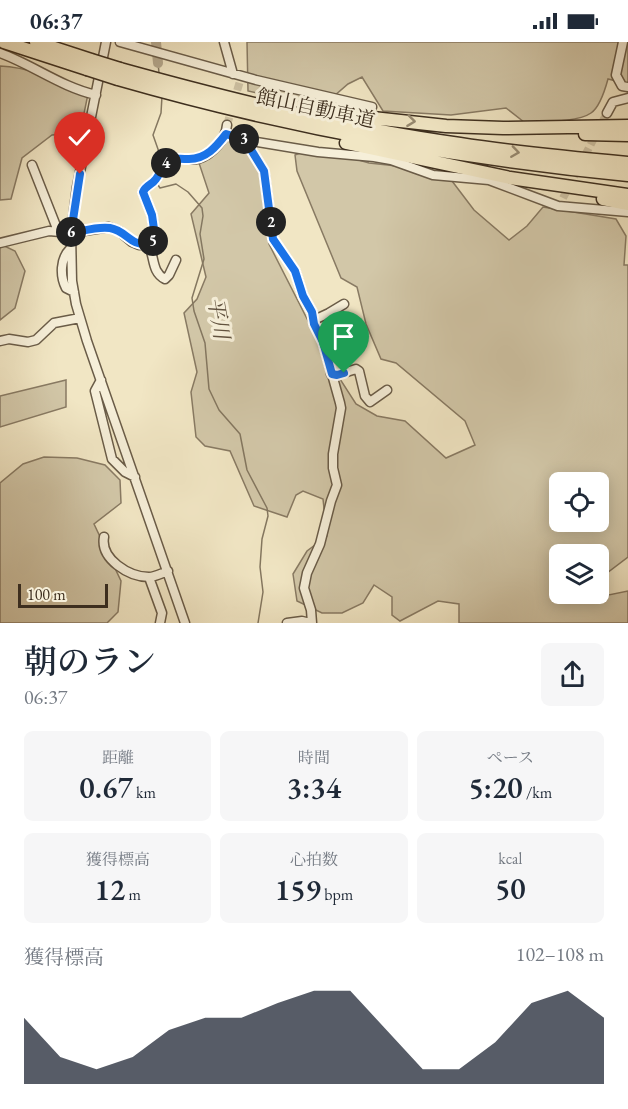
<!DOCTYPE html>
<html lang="ja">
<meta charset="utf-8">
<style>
:root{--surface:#fff;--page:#f6f6f7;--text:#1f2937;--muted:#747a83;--accent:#111827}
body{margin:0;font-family:"EB Garamond","Noto Serif JP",serif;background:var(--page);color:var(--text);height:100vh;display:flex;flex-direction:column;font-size:22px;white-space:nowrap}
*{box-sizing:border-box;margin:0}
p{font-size:20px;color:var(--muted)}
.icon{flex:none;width:33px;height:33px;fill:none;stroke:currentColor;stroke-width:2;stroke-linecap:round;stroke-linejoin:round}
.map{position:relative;height:581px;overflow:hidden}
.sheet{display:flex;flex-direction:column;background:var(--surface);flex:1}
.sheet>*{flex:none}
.fabs{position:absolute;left:549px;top:430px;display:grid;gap:12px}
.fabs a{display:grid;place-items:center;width:60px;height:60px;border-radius:9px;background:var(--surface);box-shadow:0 3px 15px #0003;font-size:30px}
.scale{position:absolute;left:18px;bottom:15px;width:90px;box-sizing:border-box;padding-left:6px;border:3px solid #3d2e1e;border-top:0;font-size:16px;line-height:21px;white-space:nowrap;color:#3d2e1e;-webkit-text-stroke:4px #f6efd9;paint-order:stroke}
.pin{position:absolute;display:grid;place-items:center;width:51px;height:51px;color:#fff;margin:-62px -26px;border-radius:50% 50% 50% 0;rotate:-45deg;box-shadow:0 0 6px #0007}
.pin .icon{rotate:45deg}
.km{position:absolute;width:30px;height:30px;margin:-15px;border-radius:50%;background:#222;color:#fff;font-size:16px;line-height:30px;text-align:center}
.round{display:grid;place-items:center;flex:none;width:63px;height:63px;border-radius:9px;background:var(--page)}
.overview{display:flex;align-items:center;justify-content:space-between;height:102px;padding:0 24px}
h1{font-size:33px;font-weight:600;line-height:45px}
.figures{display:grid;grid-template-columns:repeat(3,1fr);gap:9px;height:102px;padding:6px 24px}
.figures div{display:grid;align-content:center;border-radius:9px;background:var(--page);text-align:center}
.figures b{font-size:30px;font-weight:600}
.figures small{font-size:16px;font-weight:400}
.figures p{font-size:16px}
.chart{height:168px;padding:12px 24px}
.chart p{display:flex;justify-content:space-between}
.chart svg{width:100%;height:108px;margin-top:6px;fill:var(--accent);opacity:.7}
.status{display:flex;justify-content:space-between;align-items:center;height:42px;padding:0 30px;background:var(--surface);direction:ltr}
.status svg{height:16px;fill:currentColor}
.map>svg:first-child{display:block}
.green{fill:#d2c7a8;stroke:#887a63;stroke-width:1.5;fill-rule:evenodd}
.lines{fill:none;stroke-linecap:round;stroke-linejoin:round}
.stream{stroke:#847760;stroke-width:1.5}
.river{stroke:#b4a78c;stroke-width:10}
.minor-tunnel{stroke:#cdc1a3;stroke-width:8;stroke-dasharray:8 4;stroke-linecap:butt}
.minor-casing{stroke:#6a5c48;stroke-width:11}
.highway-casing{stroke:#3d2e1e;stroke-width:15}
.minor{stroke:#f6efd9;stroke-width:8}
.highway{stroke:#f1e6c4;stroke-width:12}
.highway-bridge-casing{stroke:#3d2e1e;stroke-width:15;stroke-linecap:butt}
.highway-bridge{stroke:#f1e6c4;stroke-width:12}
.oneway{stroke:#978a71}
.route-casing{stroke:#fff;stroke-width:12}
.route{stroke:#1a73e8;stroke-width:8}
.labels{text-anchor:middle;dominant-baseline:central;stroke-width:6;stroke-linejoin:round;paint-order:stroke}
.street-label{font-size:20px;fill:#3d2e1e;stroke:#f6efd9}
.water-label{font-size:21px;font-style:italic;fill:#61523f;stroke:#f6efd9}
</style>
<div class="status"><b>06:37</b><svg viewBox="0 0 49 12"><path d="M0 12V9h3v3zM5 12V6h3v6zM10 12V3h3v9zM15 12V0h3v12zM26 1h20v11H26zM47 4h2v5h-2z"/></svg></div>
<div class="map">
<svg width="628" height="581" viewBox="0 0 628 581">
<rect width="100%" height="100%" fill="#f1e6c4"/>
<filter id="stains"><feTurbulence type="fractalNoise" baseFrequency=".00333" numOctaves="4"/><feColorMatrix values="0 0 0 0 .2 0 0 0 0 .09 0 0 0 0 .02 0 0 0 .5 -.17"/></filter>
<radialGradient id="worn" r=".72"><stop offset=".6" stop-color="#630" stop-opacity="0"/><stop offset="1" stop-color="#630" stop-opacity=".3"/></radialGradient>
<path class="green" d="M247,0H628V42L608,37C605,48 600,65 591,71C577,81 541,79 524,80L506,66L451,73L383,69L362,35L348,42L326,61L290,58L248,49Z
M0,24C31,25 61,40 88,52L80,91L52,93L22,116L11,157L0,158Z
M223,88L246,104L261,132L269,202L329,320L356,362L377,374L405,379L446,416L475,403L465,379L396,321L381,317L366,282L357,245L341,236L297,129L295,113L314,105L369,121L397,124L452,139L474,168L509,198L527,184L543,165L616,177L626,194L624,223H628V515L599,537L598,513H560V552H598L599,555L628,549V581H459V562L438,559L400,579L392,573V555L374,543L363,561L342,571H322L297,559L293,532L307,509L327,494L323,457L303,449L296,453L287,475L254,464L230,409L205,404L196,395L191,350L197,330L184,271L197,257L206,235L191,172L209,151L199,121ZM560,441H598V480H560Z
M0,202L15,209L25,229L15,266L0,278Z
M66,338V365L0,385V354Z
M44,415L77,416L105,423L120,438L121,461L94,482L121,539L118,570L107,581H0V441L23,422Z"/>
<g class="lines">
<path class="stream" d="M158,21L159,31
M155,132L159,110L153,93L161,71L162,54
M158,143L160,146L176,142L188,150L202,166L203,174L200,192L204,217L192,256L194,269L205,301L209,347L219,368L240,392L247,428L267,466L268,474L262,497L260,525L263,550L258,581"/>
<path class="river" d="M156,0L158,21"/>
<path class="minor-tunnel" d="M227,83L240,39
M563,156L607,71"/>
<defs>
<path id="minor" d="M106,0L77,145L71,191L72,239L76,262L87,299L185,581
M120,0L256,38L372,65
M224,0L233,32
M623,0L616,33L622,44L628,45
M0,11C33,23 61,45 96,53
M607,71L613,60L628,56
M226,92L245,98L318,110L374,115L391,118L433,133L489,138L558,164L628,170
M245,98L264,129L273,197L295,229L303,254L312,270L314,282L323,300L340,361L341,366L333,412V426L337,443L331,459L320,502L307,531L304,546L311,568L312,581
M32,123L58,189
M0,201L49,189L71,191L109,185L119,189L132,200L139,203L148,202L155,194L152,173L143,150C146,143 152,143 156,137C161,132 162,122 169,118C178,114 189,119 198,117C212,113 226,97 227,83
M148,202C155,214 151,230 165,237L169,233L176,218
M70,207C60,217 60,234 66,246L74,250
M314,278L329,271L344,262
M0,299L9,297L28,300L36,298L54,281L80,276
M331,332L337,333L356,327L359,329L365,354L370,360L387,348
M101,338L95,349L112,417L125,430L135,435
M104,495C100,517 129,535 149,535C155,535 162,531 168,529
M151,535L150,538L162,571L160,581
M287,581L302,579L310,581"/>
<path id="highway" d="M4,0L87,27
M36,0L91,18
M120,27C232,58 345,86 460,102C516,111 572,116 628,121
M118,37C285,85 455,116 628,133
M318,70L446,84L503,86L628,84
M585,92L628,93
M346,101L510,136L628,153
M603,157L628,162"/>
</defs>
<use href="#minor" class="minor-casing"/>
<use href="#highway" class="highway-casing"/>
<use href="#minor" class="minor"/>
<use href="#highway" class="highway"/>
<defs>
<path id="highway-bridge" d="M91,18L120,27
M87,27L118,37"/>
</defs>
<use href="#highway-bridge" class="highway-bridge-casing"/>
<use href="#highway-bridge" class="highway-bridge"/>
</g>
<defs><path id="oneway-chevron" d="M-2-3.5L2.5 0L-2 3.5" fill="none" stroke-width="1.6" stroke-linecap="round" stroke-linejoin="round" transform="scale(1.5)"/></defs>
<g class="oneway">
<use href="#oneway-chevron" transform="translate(411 79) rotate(7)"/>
<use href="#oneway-chevron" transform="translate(515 110) rotate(8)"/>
</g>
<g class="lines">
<defs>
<path id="route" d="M80,132L71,191C83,189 98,184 110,186C127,189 130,204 148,202L155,194L152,173L143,150C146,143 152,143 156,137C161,131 162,122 170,118C175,116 183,117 189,117C206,117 216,105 226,92L245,98L264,129L273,197L295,229L303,254L312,270L314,282L323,300L332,332L337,333L344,331"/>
</defs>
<use href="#route" class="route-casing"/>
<use href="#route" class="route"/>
</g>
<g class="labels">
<g class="street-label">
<text transform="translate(316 66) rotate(12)">館山自動車道</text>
</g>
<g class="water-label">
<text transform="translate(219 276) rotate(80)">平川</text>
</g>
</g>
<rect width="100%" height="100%" filter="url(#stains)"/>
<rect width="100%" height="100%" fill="url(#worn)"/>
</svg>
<div class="fabs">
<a><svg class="icon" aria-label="locate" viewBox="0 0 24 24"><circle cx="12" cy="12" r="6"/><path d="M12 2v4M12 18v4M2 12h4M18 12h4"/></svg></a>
<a><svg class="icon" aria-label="layers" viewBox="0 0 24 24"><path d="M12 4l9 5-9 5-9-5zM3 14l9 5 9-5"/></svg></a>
</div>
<div class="scale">100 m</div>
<div class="pin" style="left:344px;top:331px;background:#1e9e55"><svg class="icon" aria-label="arrive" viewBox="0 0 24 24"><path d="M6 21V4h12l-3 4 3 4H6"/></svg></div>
<div class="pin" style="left:80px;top:132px;background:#d93025"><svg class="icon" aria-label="check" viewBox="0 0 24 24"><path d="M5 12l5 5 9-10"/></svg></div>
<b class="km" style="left:271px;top:180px">2</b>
<b class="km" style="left:244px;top:97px">3</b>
<b class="km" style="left:166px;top:121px">4</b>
<b class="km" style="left:153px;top:199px">5</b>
<b class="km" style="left:71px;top:190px">6</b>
</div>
<section class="sheet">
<div class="overview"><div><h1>朝のラン</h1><p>06:37</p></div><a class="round"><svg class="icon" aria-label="share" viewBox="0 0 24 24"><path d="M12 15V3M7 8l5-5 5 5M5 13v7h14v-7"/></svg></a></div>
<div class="figures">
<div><p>距離</p><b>0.67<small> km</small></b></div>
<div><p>時間</p><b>3:34</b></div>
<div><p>ペース</p><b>5:20<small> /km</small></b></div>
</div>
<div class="figures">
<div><p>獲得標高</p><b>12<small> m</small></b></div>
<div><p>心拍数</p><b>159<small> bpm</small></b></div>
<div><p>kcal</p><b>50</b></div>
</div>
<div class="chart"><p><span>獲得標高</span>102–108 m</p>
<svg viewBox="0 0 160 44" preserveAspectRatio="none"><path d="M0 44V17L10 33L20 38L30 33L40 22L50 17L60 17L70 11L80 6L90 6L100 22L110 38L120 38L130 27L140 11L150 6L160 17V44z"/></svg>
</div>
</section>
